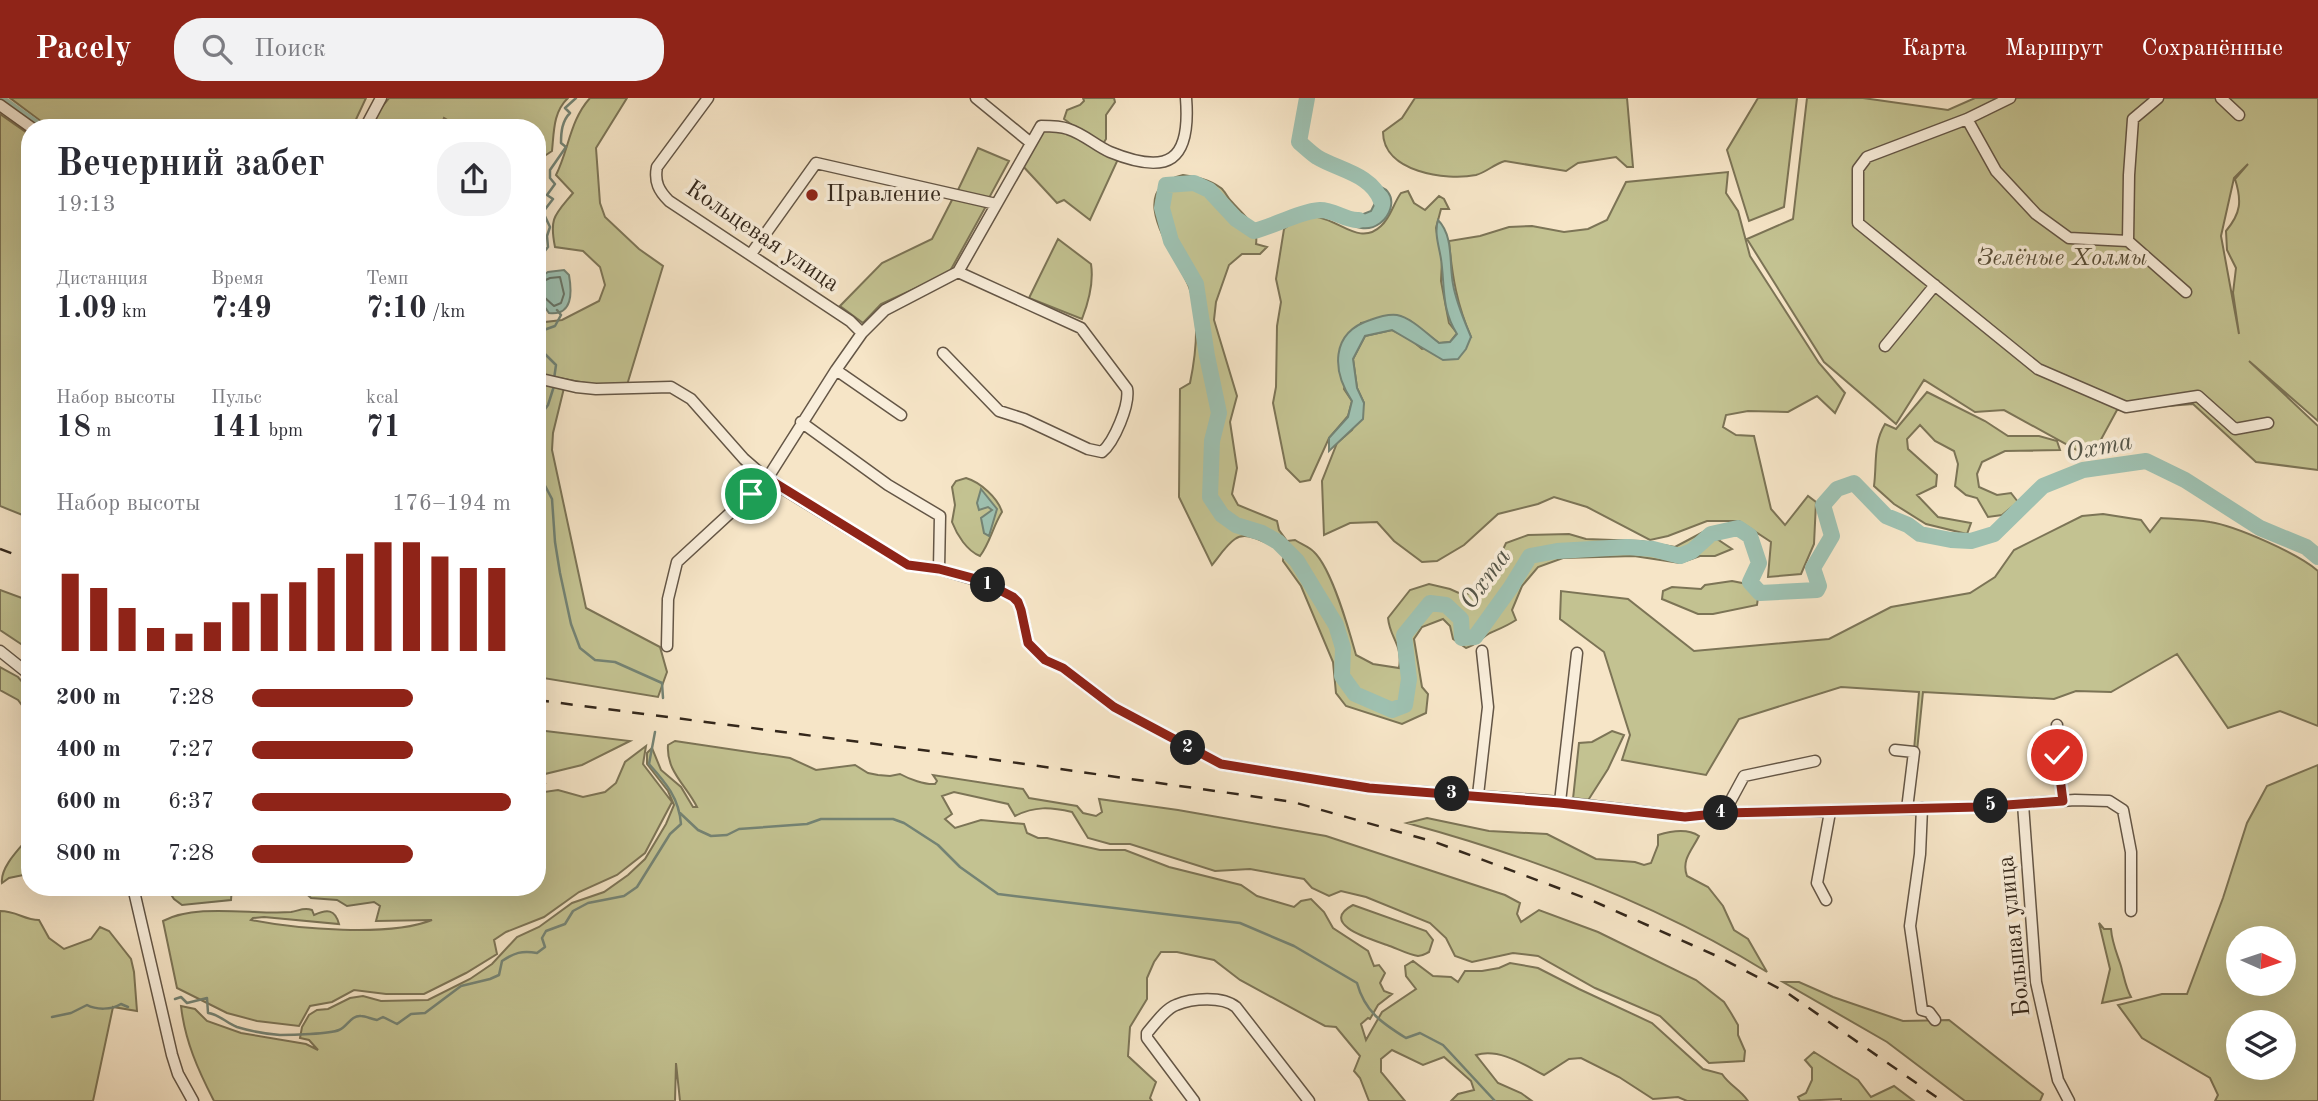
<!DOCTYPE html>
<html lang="ru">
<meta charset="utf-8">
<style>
:root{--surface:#fff;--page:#f2f2f3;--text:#2b2b33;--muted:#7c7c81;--accent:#8f2418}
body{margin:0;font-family:"Old Standard TT",serif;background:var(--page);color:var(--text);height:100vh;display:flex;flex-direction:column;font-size:26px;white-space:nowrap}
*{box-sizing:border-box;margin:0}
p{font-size:23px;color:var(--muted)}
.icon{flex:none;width:38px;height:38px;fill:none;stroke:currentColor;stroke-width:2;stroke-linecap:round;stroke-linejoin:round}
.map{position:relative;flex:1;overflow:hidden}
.sheet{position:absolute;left:21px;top:21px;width:525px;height:777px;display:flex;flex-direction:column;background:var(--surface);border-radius:28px;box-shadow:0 7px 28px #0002}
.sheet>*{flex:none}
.needle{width:46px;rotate:93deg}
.fabs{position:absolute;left:2226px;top:828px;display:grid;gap:14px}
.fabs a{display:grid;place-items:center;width:70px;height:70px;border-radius:50%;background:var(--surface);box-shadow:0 7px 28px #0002;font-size:35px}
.pin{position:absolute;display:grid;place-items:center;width:60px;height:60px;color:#fff;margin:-30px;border:4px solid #fff;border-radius:50%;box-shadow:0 2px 7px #0007}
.km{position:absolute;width:35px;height:35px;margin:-18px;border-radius:50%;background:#222;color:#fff;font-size:19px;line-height:35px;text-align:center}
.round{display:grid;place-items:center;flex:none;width:74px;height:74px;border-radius:28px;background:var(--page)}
.headline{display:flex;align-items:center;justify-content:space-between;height:119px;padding:0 35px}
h1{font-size:38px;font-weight:700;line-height:52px}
.metrics{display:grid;grid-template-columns:repeat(3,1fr);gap:10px;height:119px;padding:7px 35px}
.metrics div{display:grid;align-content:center}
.metrics b{font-size:30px;font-weight:700}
.metrics small{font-size:19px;font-weight:400}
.metrics p{font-size:19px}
.chart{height:196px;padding:14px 35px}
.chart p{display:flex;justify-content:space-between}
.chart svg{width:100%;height:126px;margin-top:7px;stroke:var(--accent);stroke-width:6}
ul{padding:0 35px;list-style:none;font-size:23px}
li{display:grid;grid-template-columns:112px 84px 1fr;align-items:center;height:52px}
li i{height:18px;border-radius:9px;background:var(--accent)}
header{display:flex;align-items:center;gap:42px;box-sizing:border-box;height:98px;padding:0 35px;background:var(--accent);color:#fff}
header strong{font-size:33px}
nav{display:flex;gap:38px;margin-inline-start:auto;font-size:24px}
.search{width:490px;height:63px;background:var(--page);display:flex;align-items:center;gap:18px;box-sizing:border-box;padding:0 24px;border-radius:28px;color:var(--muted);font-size:26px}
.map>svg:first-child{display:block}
.green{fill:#c3c291;stroke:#7c7456;stroke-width:2;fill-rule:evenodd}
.water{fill:#9ec0b0;stroke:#748374;stroke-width:2}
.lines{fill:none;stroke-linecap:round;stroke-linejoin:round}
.shore{stroke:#697466;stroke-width:2}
.stream{stroke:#748374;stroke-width:2.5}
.canal{stroke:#9ec0b0;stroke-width:10}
.river{stroke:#9ec0b0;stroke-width:16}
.minor-casing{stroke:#645646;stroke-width:13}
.minor{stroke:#f9eedb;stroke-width:10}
.rail{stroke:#34271b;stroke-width:2.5;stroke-dasharray:12 12;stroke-linecap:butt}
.route-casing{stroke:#fff;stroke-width:14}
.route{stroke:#8f2418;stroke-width:9}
.poi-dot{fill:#8f2418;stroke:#f9eedb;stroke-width:2.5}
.labels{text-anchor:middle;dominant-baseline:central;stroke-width:7;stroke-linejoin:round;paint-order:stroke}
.poi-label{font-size:24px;fill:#34271b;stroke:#f9eedb;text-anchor:start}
.street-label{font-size:24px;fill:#34271b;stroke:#f9eedb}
.park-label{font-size:24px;font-style:italic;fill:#584e38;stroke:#f9eedb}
.water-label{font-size:26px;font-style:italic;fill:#545548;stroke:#f9eedb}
</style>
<header>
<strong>Pacely</strong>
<div class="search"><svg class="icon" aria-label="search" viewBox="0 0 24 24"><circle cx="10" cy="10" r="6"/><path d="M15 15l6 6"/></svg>Поиск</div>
<nav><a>Карта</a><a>Маршрут</a><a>Сохранённые</a></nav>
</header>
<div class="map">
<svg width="2318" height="1003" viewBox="0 0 2318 1003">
<rect width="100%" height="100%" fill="#f6e5c7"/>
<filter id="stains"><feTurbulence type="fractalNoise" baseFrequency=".00286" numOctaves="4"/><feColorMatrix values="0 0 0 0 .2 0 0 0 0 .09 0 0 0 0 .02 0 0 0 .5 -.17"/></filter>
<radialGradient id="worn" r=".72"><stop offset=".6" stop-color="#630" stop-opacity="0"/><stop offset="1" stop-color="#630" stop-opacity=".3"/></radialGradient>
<path class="green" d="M10,0H366L352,30H50Z
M389,0H568C553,14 554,34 552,53L537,63V30H461L444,20L440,30H370L380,11Z
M590,0H627L596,50L600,105L605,119L639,151L663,168L627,287L591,286L537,276V225L562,222L599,203L605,187L600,169L583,153L555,149C549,119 555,117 573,95L556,77C569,51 570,22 590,0Z
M1083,0H1114L1115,4L1106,17V41L1103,46L1099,47L1064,21L1067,12L1080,7L1084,3Z
M1415,0H1627L1633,69H1627L1616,59L1578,65L1566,73L1505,63C1494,66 1487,74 1476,77C1446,83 1383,74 1383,34L1402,20Z
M1758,0H1797L1784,109L1749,123L1727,52Z
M1807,0H1863L1948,12L1975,0H2318V323L2249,263L2318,328V372L2256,364L2193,306L2117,312L2091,360L2004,312L1975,314L1924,282L1896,326L1824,264L1747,141L1793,121ZM2248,66L2235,81C2242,103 2241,115 2226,133L2227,152L2236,170L2233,195L2239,236L2221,138L2234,80Z
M0,16L30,37V420L0,408Z
M1042,31L1075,36L1119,59L1090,122L1064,102L1057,105L1021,66Z
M978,50L1009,63L989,100L957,94Z
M1728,74L1726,95L1738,113L1750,158L1819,265L1845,295L1835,315L1817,298L1788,314L1748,313L1726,317L1723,329L1736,337L1754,338L1771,411L1785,427L1808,398L1816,404L1814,446L1801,476L1768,479L1771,444L1739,423H1707L1668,438L1650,442L1587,409L1554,399L1538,406L1498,416L1464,447L1437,463L1422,464L1394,443L1377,424L1350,425L1324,437L1322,383L1337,345L1352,332L1364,305L1357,290L1353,261L1365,238L1392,232L1410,241L1422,251L1471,239C1457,207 1452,178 1449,143L1480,138L1509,129L1532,128L1564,134L1588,131L1607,122L1626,84Z
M1183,77C1196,79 1209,81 1221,90C1225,93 1227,99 1231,103C1242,116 1259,127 1256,146L1267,149L1260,156H1242L1229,167L1216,204L1214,222L1237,298L1230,324L1237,370L1232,396L1238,407L1277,423L1279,432L1287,443L1295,442C1301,446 1310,449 1314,454C1332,471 1349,532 1356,557L1373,566L1399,570C1403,546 1390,541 1388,520L1410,492L1429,486L1450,491L1461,496L1481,495L1487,486L1506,445L1528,437L1569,436L1586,441L1641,443L1675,449L1705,433L1732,451L1715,458H1700L1680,465L1634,458L1563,460L1538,469L1522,488L1512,512L1516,522C1507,528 1499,531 1490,535C1481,540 1477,547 1466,550L1453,541L1450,528L1443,521L1422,529L1414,541L1422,589L1428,596L1426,615L1402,626L1346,608L1336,595L1333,564L1301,488L1283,463L1284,450C1269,450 1249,431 1235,441C1226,447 1218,460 1212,467L1179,399L1180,291L1190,285C1196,256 1200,217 1189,189C1177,157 1121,92 1183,77Z
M1408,93L1414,105L1425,112L1439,98L1444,101L1449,111H1441L1436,130L1442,163L1441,183L1449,225L1457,235L1450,244L1439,245L1409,222L1361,225L1344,291L1352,303L1348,318L1329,340L1310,382L1300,384L1286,370L1273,305L1276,289L1277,228L1281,204L1276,181L1284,131C1288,128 1293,123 1297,121C1331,107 1355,153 1381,128C1391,119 1393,106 1401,95Z
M953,100L984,107L985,110L949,175L881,206L863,225L840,208L882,165L932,141Z
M1058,141L1091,166C1094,185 1089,203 1082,221L1029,200Z
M537,283L564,290L553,335L552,352L586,510L660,549L667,574L658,599L537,579Z
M1927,294L1985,323L2008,338H2039L2057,343L2060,352L2005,353L1982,364L1977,376L1979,389L1997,397L2011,395L2018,404L2002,417L1988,419L1977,400L1966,397L1955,388L1958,366L1954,353L1935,343L1920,327L1907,341L1908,351L1937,377L1936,388L1917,397L1938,419L1971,425L1967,436L1926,426L1894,406L1874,388C1877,365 1873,346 1885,326L1896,331Z
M966,380C980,384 998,400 1002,414C993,428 990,445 980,458C967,453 957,437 952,424L955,407L952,389L956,383Z
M2103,416L2141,422L2150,434L2161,420C2177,421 2194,421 2210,424C2236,428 2299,456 2318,473V628L2280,613L2228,630L2177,556L2111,594L2076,593L2054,601L1923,594L1917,653L1914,652L1919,594L1841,589L1739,621L1706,677L1622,662L1630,637L1604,554L1560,521L1561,493L1628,501L1694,553L1829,541L1891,509L1970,495L1995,479L2014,452L2082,418Z
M1732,483L1747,486L1758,500L1757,507L1713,516H1698L1662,501L1663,493L1672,489L1701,491L1705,487Z
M0,492L30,503V552L0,532Z
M0,569L18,579L30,593V618L18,602L0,592Z
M537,632L630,643L582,667L541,677L545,685L537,687Z
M1612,633L1624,637L1608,671L1587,704L1573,701L1579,645L1592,644Z
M675,643L790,660L816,672L855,667L868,675L878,677L890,678L900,676C909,681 925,687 935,686L937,683L933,677L1023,691L1029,700L1077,708L1083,715L1096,718L1102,714L1099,701L1178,712L1326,738L1505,797L1520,805L1517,816L1521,824L1539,812L1598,834L1696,882L1724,904L1731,915L1738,927V937L1745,953L1744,963L1709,965L1660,918L1595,890L1538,858L1513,855L1472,864L1455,858L1446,840L1430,825L1366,799L1341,793L1329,798L1312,790L1304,781L1250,771L1215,773L1130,746H1110L1088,740L1072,714C1050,709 1035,708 1015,718L1008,706L954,694L942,698L952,716L945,721L955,730L981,722L1024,726L1027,735L1038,740H1047L1100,752H1125L1169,769L1241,787L1257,798L1294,809L1301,803L1311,801L1324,814L1333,830L1368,853L1374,868L1379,867L1385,875L1380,885L1384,893L1392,896L1378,907L1370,921L1368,920L1361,926L1366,942L1382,914L1416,891L1406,878L1405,868L1413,863L1433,878L1451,879L1458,884L1465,873H1482L1499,870L1510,865L1538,870L1579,891L1652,925L1703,971L1722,976C1730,988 1740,991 1748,1003H1687L1678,999L1653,1001L1619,979L1581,960L1569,961L1544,977C1523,966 1499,950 1476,957L1498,985L1521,995L1532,1003H1451L1458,996L1474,992L1471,983L1444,959L1423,967L1392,952L1381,961V974L1405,1003H1369L1360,980L1354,973L1360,958L1336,929L1325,928L1240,882L1214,862L1177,854H1161L1154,864L1147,880V901L1130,929L1128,958L1156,984L1150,1000L1152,1003H680L676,965L675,1003H214C198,972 185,943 181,908L195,911L207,923L241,935L306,946L318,952L309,942L300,940L302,929L309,917L317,912L328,911L350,900L363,898L381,903L428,902L470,881L492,866L517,839L539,829L572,805L604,794L628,777L645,761L666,726L674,707L668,693L647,666V655L652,650L661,672L681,689L693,709H697C686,687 666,673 668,647Z
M646,648L643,666L672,704L645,755L617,777L579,794L544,819L506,834L494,842L497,856L466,875L424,896H386L354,892L332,904L310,908L299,928L257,923L227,915L177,890L163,823C197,805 253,817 291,814C299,813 303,809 312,812L314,817C327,811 335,811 339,826L264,819L253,820L251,822C296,831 390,839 432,822L376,823L380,808L374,804L347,808L337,802L311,800L299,789H537V695L558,692L583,699L605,694L616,685L625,664Z
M2318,667V1003H2215L2218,997L2210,980L2142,940L2118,907L2162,896H2187L2223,800L2247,725L2267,688ZM2284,840V886H2238V840ZM2284,924V970H2238V924Z
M1427,720L1489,733L1547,736L1596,761L1635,764L1644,767L1651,765L1658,747V737C1671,733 1687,730 1699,738C1692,752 1681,762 1687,778L1708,789L1723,808L1734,832L1748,841L1767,874C1657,806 1532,759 1407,725Z
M30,738V777L28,776L9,780L2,785C0,769 20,750 30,738Z
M166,789H232L231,802L182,807L174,801Z
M1353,807L1426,833L1433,842L1429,854C1425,856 1423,858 1418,858C1409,857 1396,850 1387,847C1373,842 1317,826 1353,807Z
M0,813C17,813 24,822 39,822L49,840L64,851L91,841L100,829L109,833L131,861L134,874L137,913L113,909L93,1003H0Z
M2099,825L2104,831H2111C2112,844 2116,853 2120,865C2124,877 2125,888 2131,899L2102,905L2110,871Z
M1783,884H1799L1833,899L1903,923L1949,922L2043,996L2040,1003H1965L1887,944Z
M1814,954L1858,982L1871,999L1894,988L1914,1003H1841V1001L1800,1003L1798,999L1806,995L1812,982V970L1805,962Z"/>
<path class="water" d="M1368,86C1374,87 1384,88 1388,94C1402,113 1369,151 1339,116L1356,119L1371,113L1377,101Z
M1438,122C1454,138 1449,166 1453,186C1456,204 1464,222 1471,239L1466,251L1458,261L1443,262L1392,232L1365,238L1353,261L1357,290L1364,305L1363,321L1329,353V340L1348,319L1352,303C1332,273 1330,235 1370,222C1378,219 1389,216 1397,217C1412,220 1427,236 1439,245L1450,244L1457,236C1441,211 1445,188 1441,161C1439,148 1434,135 1438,122Z
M564,172L569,177C572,194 573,218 549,215L537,198L539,180L548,174Z
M981,391L997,411L989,438L984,435L981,420L992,412L988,409L979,412L977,405Z"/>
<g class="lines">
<path class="shore" d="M537,186L550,180L560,179L564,196L561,205L554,208L544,199L537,197"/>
<path class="stream" d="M537,155L544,154L548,149L547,138L550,129L543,114L553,101L547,97L555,86L550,80V72L566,49L561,45C561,34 562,23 570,15L565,10L576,0
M537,171H543L544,176
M554,281L556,267L543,254L541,233L555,228L561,217L557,212
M537,322L548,307L554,288
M537,366L541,380L552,401L555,444L560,475L571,526L580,550L595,562L615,564L662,585L663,600
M680,715L698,732L711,738L727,737L739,731L807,726L821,721H893L904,725L938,747L960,769L998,796L1240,825L1294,848L1357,885C1365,914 1382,925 1406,940L1420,935L1443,947L1495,1003
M175,901L181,899L187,905L207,900L208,915C219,916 226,925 237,929C250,933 267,936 280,937C291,937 330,936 339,932C347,929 351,917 361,918C366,918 371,921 377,922L383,919L397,926L411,916L425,915L461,888L490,881L499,877L502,863C514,855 522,852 537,855L545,849L542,840L546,833L565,826L573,813L588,805L624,798L637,789L670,736L681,726C679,700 666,685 649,666L655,634
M52,919L71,915L87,907C96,912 112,912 121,906L128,909"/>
<path class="canal" d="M0,1L41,30"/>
<path class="river" d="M1307,0L1299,44C1305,49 1311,55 1317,59C1338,72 1372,76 1381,103
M1359,122C1345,123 1335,112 1320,112C1301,113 1274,128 1254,133L1236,121L1209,92L1194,85L1166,87L1162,110L1171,143L1196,186L1207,258L1219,315L1212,343L1210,399L1222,417L1236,427L1262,435L1278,444L1297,463L1336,527L1343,550L1342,578L1355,596L1392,612L1405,607L1409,581L1404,537L1430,505L1446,507L1461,521L1462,540L1475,539L1511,489L1530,458L1557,453L1627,449L1653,451L1680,458L1692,453L1711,436L1738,430L1750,438L1759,465L1750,484L1760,495L1817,492L1819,488L1813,470L1832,438L1823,407L1837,391L1854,385L1886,418L1908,427L1920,436L1951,442L1971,443L1994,436L2043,388L2083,372L2146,363L2185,382L2260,430L2306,449L2318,459"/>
<defs>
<path id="minor" d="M708,0L657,69C654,84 659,93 669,103L850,223L862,235
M976,0L1031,45
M2010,0L1967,21L1867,59L1858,71V125L2038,271L2126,309L2198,298L2235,331L2268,325
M2221,0L2239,17
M0,7L32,30
M1967,21L1996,73L2036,116L2069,140L2128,143L2186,194
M365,30L381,0
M2128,143L2129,77L2133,21L2158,0
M751,156L816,65L996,106
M1885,248L1935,187
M943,255L999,313L1024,321L1088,351L1102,354C1114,344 1130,307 1127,291L1081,230L958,174
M836,272L901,317
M537,280L576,289L596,291L671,289L691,301L744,361L767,381L908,467L939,471L980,483L1013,499L1018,504L1021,512L1028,545L1045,562L1063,570L1114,609L1221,666L1369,690L1560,704L1685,719L1724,715L1979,709L2075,702L2109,703L2123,712L2131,754V813
M801,324L888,387L940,418L939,471
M667,548L668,501L677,464L767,381L836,272L862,235L885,212L958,174L1041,28C1050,28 1060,28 1068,31C1084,36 1096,48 1110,54C1169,78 1191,63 1186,0
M0,553L30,577
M2057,627V657L2063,703
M1895,652L1914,654L1907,711
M1478,697L1488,609L1482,553
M1560,704L1577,555
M2023,706L2036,884L2058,982L2069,1003
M1922,710L1920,756L1910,828L1922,912L1929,914L1935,922
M1724,715L1744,678L1815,663
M133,789L172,957L178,976L193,1003
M1826,802L1817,785L1830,714
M1194,1003L1147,940V935C1155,926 1165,911 1176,907C1192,900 1223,898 1236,909L1309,1003"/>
</defs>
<use href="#minor" class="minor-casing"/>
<use href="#minor" class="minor"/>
<path class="rail" d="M0,451L30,462
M537,602L975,659L1293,704L1435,744L1593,803L1719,859L1786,894L1942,1003"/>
</g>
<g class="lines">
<defs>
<path id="route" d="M751,396L767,380L908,467L939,471L980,482L1013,499L1018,504L1021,512L1028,545L1045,562L1063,570L1114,609L1221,666L1369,690L1560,705L1685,719L1724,715L1979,709L2063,703L2057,657"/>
</defs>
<use href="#route" class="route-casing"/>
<use href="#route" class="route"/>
</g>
<circle class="poi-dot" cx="812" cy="97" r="7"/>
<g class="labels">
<g class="poi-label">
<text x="826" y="97">Правление</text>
</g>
<g class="street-label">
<text transform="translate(762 139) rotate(34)">Кольцевая улица</text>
<text transform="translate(2015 838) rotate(-96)">Большая улица</text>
</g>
<g class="park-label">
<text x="2062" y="161">Зелёные Холмы</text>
</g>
<g class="water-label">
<text transform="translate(2099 350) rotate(-11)">Охта</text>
<text transform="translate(1486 481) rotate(-54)">Охта</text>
</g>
</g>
<rect width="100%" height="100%" filter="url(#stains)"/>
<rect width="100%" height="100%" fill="url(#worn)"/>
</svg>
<div class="fabs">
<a><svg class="needle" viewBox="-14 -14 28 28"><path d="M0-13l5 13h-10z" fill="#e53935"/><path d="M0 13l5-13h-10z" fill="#7c7c81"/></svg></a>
<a><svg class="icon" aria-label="layers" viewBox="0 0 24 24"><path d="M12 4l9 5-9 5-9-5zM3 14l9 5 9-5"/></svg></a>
</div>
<div class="pin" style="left:751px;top:396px;background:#1e9e55"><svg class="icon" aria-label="arrive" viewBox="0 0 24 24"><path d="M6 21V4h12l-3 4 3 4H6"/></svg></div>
<div class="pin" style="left:2057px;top:657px;background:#d93025"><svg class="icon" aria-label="check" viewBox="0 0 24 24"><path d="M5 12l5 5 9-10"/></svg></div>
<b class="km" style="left:988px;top:487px">1</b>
<b class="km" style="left:1188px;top:650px">2</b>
<b class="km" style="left:1452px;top:696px">3</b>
<b class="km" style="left:1721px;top:715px">4</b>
<b class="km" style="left:1991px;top:708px">5</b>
<section class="sheet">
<div class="headline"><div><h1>Вечерний забег</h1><p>19:13</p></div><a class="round"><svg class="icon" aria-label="share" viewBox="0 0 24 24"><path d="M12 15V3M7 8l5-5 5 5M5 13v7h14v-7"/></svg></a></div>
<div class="metrics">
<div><p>Дистанция</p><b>1.09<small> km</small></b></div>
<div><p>Время</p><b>7:49</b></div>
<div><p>Темп</p><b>7:10<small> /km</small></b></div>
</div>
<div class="metrics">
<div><p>Набор высоты</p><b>18<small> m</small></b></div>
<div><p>Пульс</p><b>141<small> bpm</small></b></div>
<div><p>kcal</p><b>71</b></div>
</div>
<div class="chart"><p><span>Набор высоты</span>176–194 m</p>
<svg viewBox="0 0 160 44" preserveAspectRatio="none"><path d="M5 44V17M15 44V22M25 44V29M35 44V36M45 44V38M55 44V34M65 44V27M75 44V24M85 44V20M95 44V15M105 44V10M115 44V6M125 44V6M135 44V11M145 44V15M155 44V15"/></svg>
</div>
<ul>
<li><b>200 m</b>7:28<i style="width:62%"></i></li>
<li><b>400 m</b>7:27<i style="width:62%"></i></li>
<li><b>600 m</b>6:37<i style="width:100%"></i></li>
<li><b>800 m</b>7:28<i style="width:62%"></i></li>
</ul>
</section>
</div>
